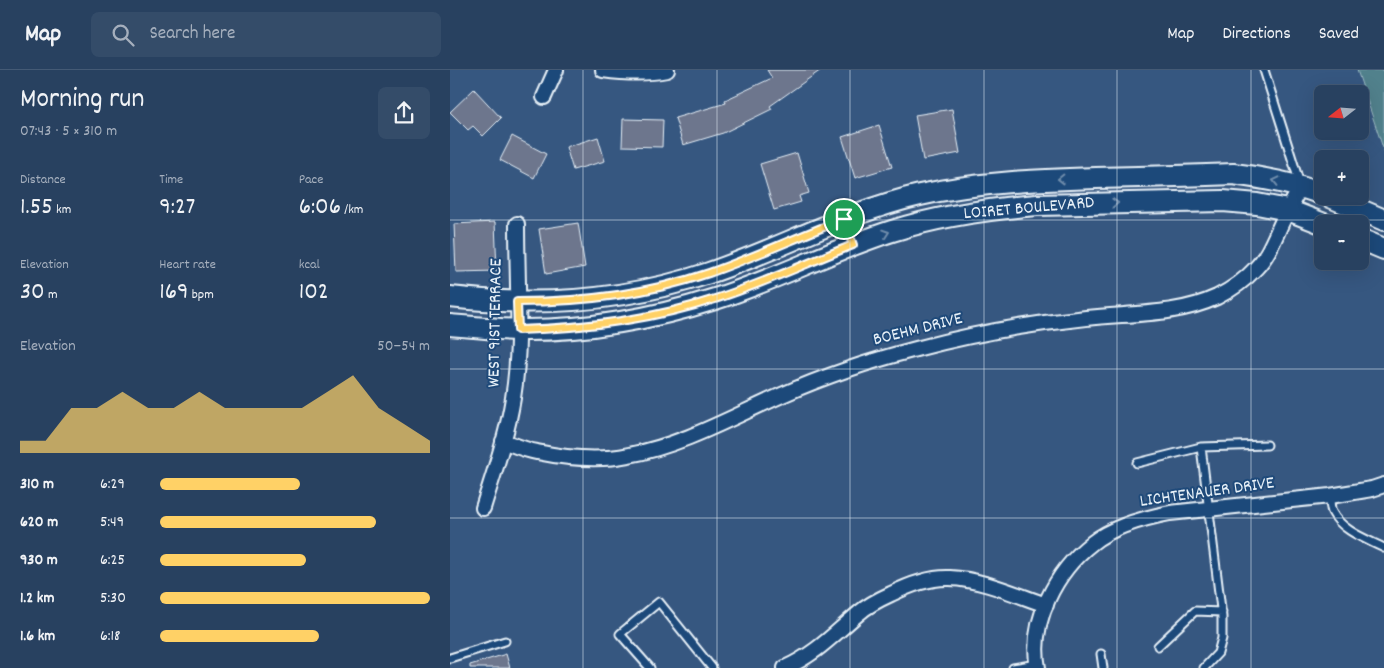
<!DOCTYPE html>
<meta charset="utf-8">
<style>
:root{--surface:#284160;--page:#344c69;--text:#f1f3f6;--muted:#a5afbd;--line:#445a75;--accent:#ffd166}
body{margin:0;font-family:Dekko,sans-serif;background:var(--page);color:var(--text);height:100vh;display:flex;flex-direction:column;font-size:19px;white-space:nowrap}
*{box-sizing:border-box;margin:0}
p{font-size:16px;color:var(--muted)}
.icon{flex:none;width:28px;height:28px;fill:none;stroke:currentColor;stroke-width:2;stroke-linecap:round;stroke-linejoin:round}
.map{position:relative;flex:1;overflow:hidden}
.sheet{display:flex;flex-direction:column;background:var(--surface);width:450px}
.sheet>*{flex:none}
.needle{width:32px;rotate:253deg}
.fabs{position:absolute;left:864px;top:15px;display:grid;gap:10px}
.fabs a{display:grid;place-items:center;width:55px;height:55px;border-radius:8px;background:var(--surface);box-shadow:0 5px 20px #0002,0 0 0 1px var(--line);font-size:25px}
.pin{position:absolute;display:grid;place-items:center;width:42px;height:42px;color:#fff;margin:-21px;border:2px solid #fff;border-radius:50%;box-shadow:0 1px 5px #0007}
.round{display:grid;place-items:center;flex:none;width:52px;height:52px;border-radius:8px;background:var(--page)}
.headline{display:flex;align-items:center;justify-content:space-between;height:85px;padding:0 20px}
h1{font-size:28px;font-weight:600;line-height:38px}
.metrics{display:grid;grid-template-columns:repeat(3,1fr);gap:8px;height:85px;padding:5px 20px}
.metrics div{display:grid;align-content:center}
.metrics b{font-size:25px;font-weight:600}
.metrics small{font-size:14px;font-weight:400}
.metrics p{font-size:14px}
.chart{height:140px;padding:10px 20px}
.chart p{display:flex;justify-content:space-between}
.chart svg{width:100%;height:90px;margin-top:5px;fill:var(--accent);opacity:.7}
ul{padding:0 20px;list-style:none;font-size:16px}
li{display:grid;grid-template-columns:80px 60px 1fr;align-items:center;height:38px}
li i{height:12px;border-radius:6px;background:var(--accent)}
header{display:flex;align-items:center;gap:30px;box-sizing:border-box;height:70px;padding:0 25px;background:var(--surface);border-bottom:1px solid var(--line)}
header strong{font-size:24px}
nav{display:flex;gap:28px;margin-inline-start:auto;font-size:18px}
.search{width:350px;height:45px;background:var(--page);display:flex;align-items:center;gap:12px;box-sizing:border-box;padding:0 18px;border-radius:8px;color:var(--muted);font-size:19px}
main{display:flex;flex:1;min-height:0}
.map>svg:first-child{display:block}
.green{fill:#51818c;stroke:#9cb9c2}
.building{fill:#6d768d;stroke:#e8f1f8}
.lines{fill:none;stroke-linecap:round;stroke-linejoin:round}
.lane-casing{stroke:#e8f1f8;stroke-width:11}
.street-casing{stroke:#e8f1f8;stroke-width:18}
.secondary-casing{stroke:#e8f1f8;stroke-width:24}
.lane{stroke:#1f4a7a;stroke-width:7}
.street{stroke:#1f4a7a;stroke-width:14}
.secondary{stroke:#1f4a7a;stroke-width:20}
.oneway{stroke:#6f8dac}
.route-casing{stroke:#fff;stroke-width:10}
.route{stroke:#ffd166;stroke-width:6}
.grid{fill:none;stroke:#e8f1f8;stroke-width:1;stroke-opacity:0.55}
.labels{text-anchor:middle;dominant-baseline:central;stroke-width:4;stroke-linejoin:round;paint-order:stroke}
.street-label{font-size:18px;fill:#e8f1f8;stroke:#1f4a7a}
</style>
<header>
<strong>Map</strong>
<div class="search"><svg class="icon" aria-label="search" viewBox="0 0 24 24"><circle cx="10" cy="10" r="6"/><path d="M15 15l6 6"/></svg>Search here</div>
<nav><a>Map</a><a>Directions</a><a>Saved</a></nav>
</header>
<main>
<section class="sheet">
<div class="headline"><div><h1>Morning run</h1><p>07:43 · 5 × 310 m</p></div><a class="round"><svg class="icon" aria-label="share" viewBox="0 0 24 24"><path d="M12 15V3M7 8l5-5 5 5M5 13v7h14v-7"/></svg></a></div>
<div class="metrics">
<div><p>Distance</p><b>1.55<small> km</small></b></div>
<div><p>Time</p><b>9:27</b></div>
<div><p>Pace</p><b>6:06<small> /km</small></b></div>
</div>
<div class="metrics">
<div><p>Elevation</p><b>30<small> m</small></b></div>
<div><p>Heart rate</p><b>169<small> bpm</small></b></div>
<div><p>kcal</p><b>102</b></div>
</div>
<div class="chart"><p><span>Elevation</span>50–54 m</p>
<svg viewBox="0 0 160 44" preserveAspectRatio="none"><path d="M0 44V38L10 38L20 22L30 22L40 14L50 22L60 22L70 14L80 22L90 22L100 22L110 22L120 14L130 6L140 22L150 30L160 38V44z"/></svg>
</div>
<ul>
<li><b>310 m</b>6:29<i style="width:52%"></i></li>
<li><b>620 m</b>5:49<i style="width:80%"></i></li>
<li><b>930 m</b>6:25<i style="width:54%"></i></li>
<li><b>1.2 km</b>5:30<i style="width:100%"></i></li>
<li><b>1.6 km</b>6:18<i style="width:59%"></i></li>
</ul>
</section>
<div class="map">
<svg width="934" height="598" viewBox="0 0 934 598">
<rect width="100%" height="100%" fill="#365780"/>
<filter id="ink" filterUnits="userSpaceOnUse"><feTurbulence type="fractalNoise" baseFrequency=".02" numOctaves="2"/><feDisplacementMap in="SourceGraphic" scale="10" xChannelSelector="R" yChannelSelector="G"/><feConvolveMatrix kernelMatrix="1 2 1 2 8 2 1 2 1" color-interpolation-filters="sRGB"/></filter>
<g filter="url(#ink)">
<path class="green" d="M907,0H934V81Z"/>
<path class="building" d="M317,0H371L320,36L322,39L273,63L233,75L225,48L276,33L275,30L322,8Z
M24,19L51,48L33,66L23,56L18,60L0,42Z
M502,39L510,83L473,90L465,45Z
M173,49L213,50L212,77L172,76Z
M429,55L442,97L405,108L392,67Z
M62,66L96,84L84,108L50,90Z
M148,67L155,91L123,100L116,77Z
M347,83L359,123L349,126L351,132L324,140L310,94Z
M45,152L47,201L6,202L4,154Z
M128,153L135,197L96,204L89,159Z
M56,584L60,598H20V595Z"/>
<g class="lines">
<defs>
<path id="lane" d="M814,0L850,114
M751,377L772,547V568L768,583L754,598
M687,393L751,377L817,375
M880,426C880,431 880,437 882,442C892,461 916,469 934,478
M708,576L745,541L772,542
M651,584L653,598
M0,588L55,571
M200,598L170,564L209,532L262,598
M563,598L587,594"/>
<path id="street" d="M153,0C174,3 196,4 217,0
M94,27L106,0
M53,371C64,375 75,380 87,382C116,388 150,391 179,385C233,375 282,347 332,325C375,306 420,291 466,279C522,264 579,254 636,248C680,243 726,246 767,227C781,220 795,210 806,198C818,186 825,167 832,152C838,140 844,128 851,117
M33,438C44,402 57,366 63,328C72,272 67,211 67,154
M335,598C366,584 384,564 409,543C418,535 430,529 441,524C459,515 480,507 500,508C531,509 567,525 596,535
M588,598C579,552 606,501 642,473C663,456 694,448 720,443L880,426L922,419L934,415"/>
<path id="secondary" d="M878,126L934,150
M910,169L934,179
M0,227C87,237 176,231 259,203C330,179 396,142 470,125C528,112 587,110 646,108C692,107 737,106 783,104C814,108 843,113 872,124
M0,255C23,257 45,259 68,260C134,261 202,249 265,229C325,210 382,180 442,161C489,146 538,139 587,135L773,131L807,134L838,140L874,154"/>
</defs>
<use href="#lane" class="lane-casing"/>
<use href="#street" class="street-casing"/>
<use href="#secondary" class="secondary-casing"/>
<use href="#lane" class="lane"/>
<use href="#street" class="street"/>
<use href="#secondary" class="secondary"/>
</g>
<defs><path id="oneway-chevron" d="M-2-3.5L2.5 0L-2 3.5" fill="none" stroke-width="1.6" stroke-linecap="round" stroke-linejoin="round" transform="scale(1.25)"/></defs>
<g class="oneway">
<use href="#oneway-chevron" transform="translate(611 109) rotate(179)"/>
<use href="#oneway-chevron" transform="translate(826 111) rotate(-167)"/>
<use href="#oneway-chevron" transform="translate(665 133) rotate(-2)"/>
<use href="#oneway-chevron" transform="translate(436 163) rotate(-19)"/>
</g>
</g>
<g class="lines" filter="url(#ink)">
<defs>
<path id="route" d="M394,149L403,175C357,193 312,214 265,229C201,250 135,258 68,260L67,232C132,232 198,224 259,203C305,187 349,166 394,149Z"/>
</defs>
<use href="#route" class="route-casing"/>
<use href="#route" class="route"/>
</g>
<path class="grid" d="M133,0V598M267,0V598M400,0V598M534,0V598M667,0V598M801,0V598M0,150H934M0,299H934M0,448H934"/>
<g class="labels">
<g class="street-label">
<text transform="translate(579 139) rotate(-5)">LOIRET BOULEVARD</text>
<text transform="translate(46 253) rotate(-89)">WEST 91ST TERRACE</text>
<text transform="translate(468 260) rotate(-14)">BOEHM DRIVE</text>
<text transform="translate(757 423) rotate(-8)">LICHTENAUER DRIVE</text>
</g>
</g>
</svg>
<div class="fabs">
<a><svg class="needle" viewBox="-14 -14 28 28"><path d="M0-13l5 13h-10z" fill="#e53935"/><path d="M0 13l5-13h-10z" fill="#a5afbd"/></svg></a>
<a>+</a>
<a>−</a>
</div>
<div class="pin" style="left:394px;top:149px;background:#1e9e55"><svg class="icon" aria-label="arrive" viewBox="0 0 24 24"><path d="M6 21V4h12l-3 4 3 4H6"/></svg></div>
</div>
</main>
